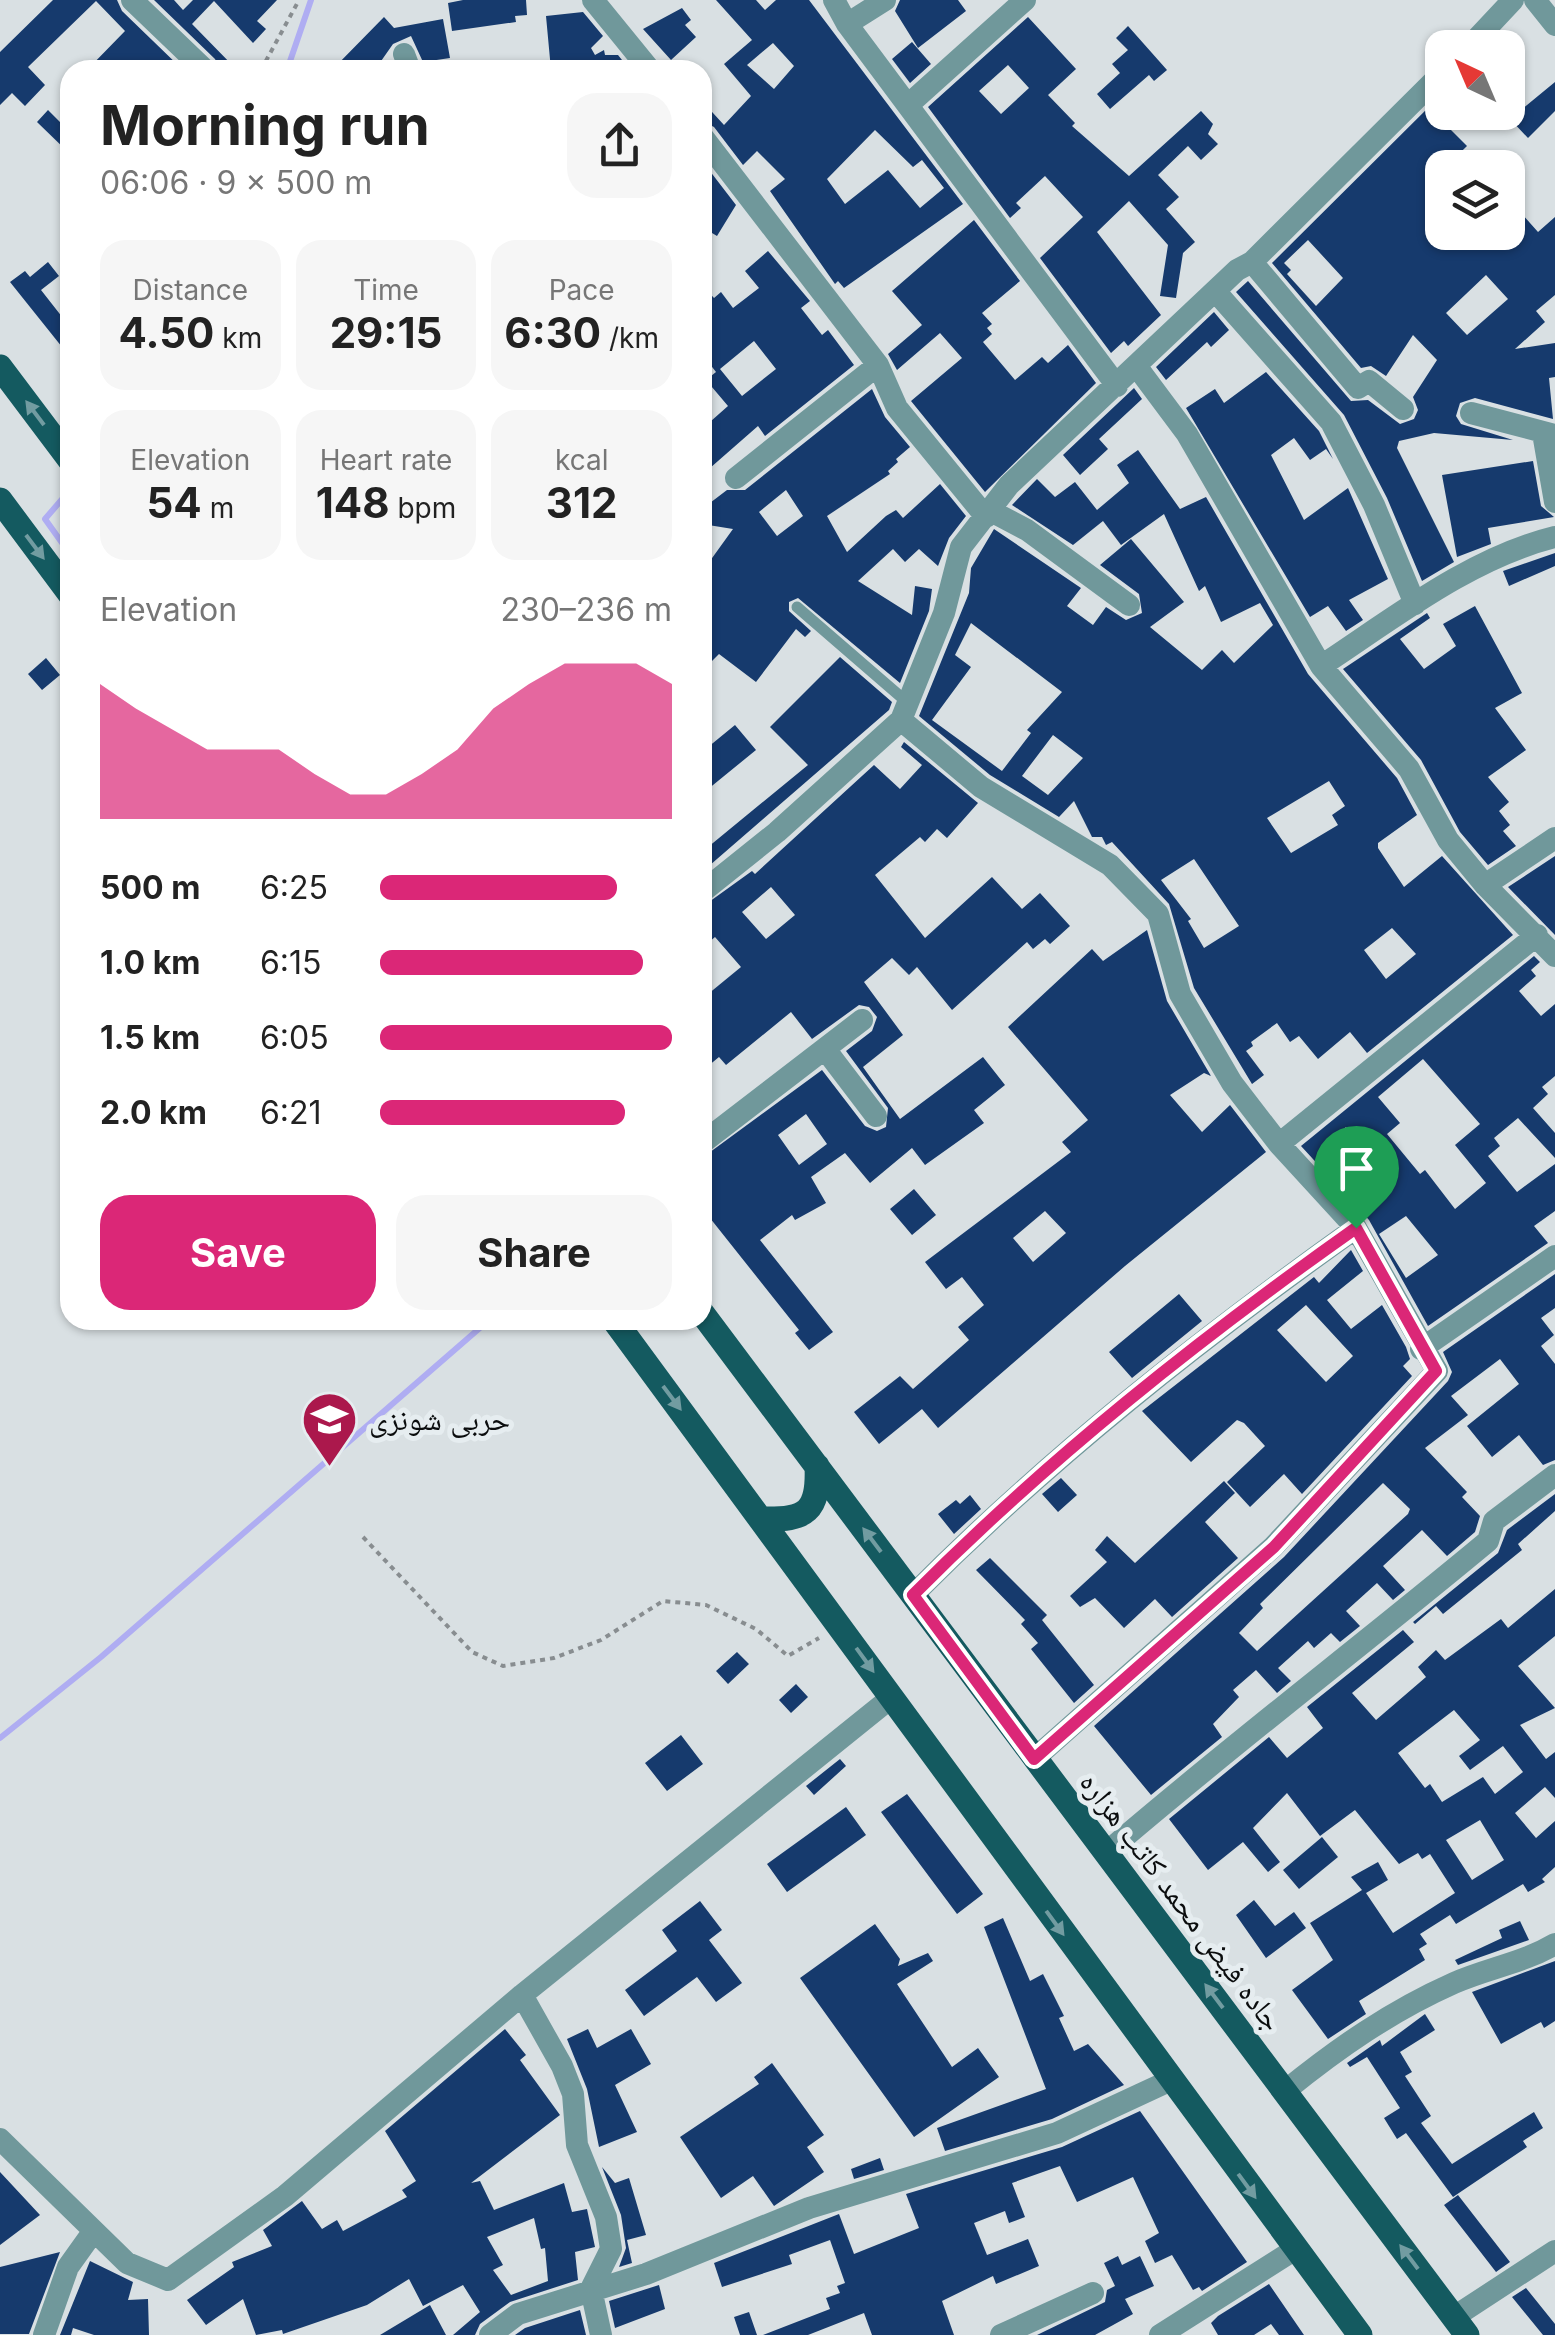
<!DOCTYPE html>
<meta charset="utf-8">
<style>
:root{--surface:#fff;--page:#f6f6f6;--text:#222;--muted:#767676;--accent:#db2777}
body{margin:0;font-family:Inter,"Noto Naskh Arabic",sans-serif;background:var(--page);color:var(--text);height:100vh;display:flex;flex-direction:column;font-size:38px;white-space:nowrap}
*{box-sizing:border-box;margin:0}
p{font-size:32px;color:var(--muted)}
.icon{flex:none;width:55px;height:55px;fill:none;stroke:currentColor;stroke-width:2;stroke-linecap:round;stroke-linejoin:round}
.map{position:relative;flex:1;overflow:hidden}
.drawer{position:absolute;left:60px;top:60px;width:652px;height:1270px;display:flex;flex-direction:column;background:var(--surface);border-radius:30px;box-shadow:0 2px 8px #0004}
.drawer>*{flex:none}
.needle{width:65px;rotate:316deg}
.buttons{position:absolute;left:1425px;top:30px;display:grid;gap:20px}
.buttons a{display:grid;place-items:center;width:100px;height:100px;border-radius:20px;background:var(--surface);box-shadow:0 2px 8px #0004;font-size:50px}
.pin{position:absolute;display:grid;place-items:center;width:85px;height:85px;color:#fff;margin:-102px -42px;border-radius:50% 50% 50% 0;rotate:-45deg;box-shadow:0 0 10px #0007}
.pin .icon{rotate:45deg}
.round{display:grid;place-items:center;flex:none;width:105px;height:105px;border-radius:30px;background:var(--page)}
.headline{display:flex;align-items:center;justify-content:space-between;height:170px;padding:0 40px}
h1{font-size:55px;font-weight:700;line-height:75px}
.figures{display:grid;grid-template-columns:repeat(3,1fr);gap:15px;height:170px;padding:10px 40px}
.figures div{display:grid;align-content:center;border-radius:25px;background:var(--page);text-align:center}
.figures b{font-size:42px;font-weight:700}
.figures small{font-size:28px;font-weight:400}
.figures p{font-size:28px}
.chart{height:280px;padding:20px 40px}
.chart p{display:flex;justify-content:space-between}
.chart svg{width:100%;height:180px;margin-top:10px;fill:var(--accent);opacity:.7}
.cta{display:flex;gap:20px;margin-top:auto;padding:20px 40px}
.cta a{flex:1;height:115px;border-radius:30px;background:var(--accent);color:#fff;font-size:40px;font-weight:700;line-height:115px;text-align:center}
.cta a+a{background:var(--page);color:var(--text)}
ul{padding:0 40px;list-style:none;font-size:32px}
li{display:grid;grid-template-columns:160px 120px 1fr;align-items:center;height:75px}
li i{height:25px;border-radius:12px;background:var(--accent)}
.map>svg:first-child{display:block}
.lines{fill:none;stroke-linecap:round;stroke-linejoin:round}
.stream{stroke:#afadf2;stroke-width:6}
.building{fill:#163a6d;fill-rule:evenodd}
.path{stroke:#888d90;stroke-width:4;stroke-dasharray:5 5;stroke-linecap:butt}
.lane{stroke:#70989b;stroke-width:11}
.street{stroke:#70989b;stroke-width:22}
.primary{stroke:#145a60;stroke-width:25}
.oneway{fill:#729ca1}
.route-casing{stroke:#fff;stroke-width:20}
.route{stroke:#db2777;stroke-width:12}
.labels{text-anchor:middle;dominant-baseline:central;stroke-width:10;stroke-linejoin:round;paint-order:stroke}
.poi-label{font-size:30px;fill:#0b0d0e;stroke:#e6edf0;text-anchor:start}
.street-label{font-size:30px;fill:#0b0d0e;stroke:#e6edf0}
</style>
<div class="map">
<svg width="1555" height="2335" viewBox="0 0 1555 2335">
<rect width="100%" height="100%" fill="#d9e0e3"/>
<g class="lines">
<path class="stream" d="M287,70L311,0
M70,490L45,519L70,554
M0,1738L101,1657L489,1320"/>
</g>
<path class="building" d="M53,0H117L122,11L183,70H87L125,31L96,1L28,67L45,85L25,106L12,93L0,105V52Z
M154,0H174L183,10L193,0H277L257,21L266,29L253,43L214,1L192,24L237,70H220L215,59Z
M463,0H526L527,15L515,16L516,22L452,31L448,3Z
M716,0H756L765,10L776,0H809L963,204L844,288L838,281L835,284L770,191L785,179L757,151L743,165L714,127L702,121V101L724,125L751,96L724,64L752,40ZM773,43L794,66L774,89L747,65ZM875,130L913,167L922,160L944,188L920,208L888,170L845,204L827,179Z
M900,0H958L966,11L918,48L895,11Z
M682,8L691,20L685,25L696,37L671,60L643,29Z
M583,12L603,36L591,48L595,55L604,50L605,55H618L630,70H551L546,16Z
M384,17L394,28L443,19L450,58L423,62L411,36L393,44L379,64L375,60L364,70H332Z
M1028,17L1076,69L1048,95L1075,123L1072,126L1129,176L1201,111L1213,124L1208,134L1218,144L1201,160L1188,146L1158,175L1179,197L1166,209L1195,242L1183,253L1176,298L1160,296L1168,245L1129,201L1097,232L1161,315L1128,346L1124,341L1111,353L1040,258L1083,217L1045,176L1016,203L1021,208L1010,218L928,107ZM1008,65L1029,88L1001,114L979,91Z
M1128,26L1167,70L1154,81L1149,75L1110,109L1097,94L1120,73L1112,64L1128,50L1116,38Z
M912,42L931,64L910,83L892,59Z
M1555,82V111L1528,138L1510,119Z
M1442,94V112H1463L1448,127L1467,146L1425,187L1442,206V232H1508V224L1521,213L1538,232L1555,217V295L1536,311L1545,322L1515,349L1555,343V377L1549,378L1553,419L1475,398L1460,403L1456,416L1461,424L1513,440L1434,433L1399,441L1397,448L1454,562L1422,581L1387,498L1344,415L1236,292L1248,281L1351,401L1368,400L1400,424L1414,419L1418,410L1413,397L1437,360L1413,335L1386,376L1371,366L1361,368L1272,263ZM1308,240L1343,278L1316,306L1287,274L1291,270L1284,263ZM1486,275L1508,299L1467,335L1446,313Z
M48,110L61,123L70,114V154L37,122Z
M706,166L736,205L717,236L712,233L702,248Z
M974,220L1020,281L982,313L992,324L987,328L992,334L983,342L1015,380L1042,357L1048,363L1068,345L1096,383L985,492L911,401L962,358L940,333L897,370L888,354L922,325L892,291Z
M768,251L810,301L801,308L822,335L828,330L854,365L765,436L758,426L702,475V429L728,406L706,380L716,372L702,354V285L714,298L721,292L733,308L759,288L745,271ZM754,341L776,369L742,396L720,369Z
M48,262L59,276L41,290L70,327V357L10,282L25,271L30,277Z
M1214,312L1229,330L1211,347L1207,342L1166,380L1156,367Z
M1266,372L1319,431L1333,459L1326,449L1310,460L1294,438L1271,455L1304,520L1348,488L1388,579L1349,600L1363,620L1346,631L1328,606L1310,617L1186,408L1215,389L1224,403Z
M1134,388L1142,399L1099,439L1108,449L1080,475L1063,455Z
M872,389L885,417L910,447L896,459L898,462L888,471L890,474L827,516L847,552L886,516L896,510L903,518L940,484L966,516L949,538L938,566L919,549L905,562L893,549L858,581L912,615L915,586L932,589L929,611L900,683L798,598L789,602V611L811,631L805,637L796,629L756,682L719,654L702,671V572L733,529L702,524V509L727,490H745ZM786,490L803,516L777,536L759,512Z
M1138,450L1180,509L1206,497L1308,674L1397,778L1417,815L1378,843V848L1404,887L1442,856L1513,935L1367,1053L1350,1032L1318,1059L1299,1036L1290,1042L1277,1023L1251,1042L1253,1046L1246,1051L1264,1075L1252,1084L1194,988L1169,904L1112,842L1106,845L1102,837H1092L1074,801L1059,817L990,775L919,716L969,593L971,568L994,529L1081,588L1067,606L1093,625L1106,607L1126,620L1142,613L1139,594L1100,565L1131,539L1184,602L1150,627L1202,670L1222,650L1234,663L1273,625L1260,603L1221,622L1205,586L1199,591L1164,514L1121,545L1103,521L1073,545L1012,505L1037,479L1055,497L1075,482L1097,510L1129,483L1117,465ZM971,623L1062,692L1027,730L1031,733L1002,771L932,720L971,667L955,655ZM1053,735L1083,758L1048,795L1022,776ZM1329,781L1345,806L1332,815L1338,825L1291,853L1267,818ZM1194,859L1239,926L1204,948L1188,921L1191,919L1161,880ZM1392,928L1416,954L1386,979L1364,950Z
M1533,461L1541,506L1554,517L1488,528L1491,544L1457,557L1442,475Z
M1555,553V566L1509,586L1503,571Z
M1475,606L1522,693L1495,708L1526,750L1488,777L1509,802L1499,811L1510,825L1503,831L1516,846L1488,865L1460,832L1421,760L1343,669L1427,613L1430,618L1400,639L1424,669L1456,646L1443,624Z
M840,657L892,702L889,710L702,872V852L808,765L770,727Z
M46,658L60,675L42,690L28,674Z
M735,725L756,750L702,794V752Z
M904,742L978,803L947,838L937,829L925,842L920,837L875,875L925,938L992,877L1022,909L1040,893L1070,926L1050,944L1045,939L1033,949L1027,942L952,1010L917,967L909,975L892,958L864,982L903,1035L863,1067L900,1119L983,1057L1005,1085L974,1110L984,1123L925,1165L912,1148L870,1183L845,1153L811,1177L826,1203L795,1220L792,1215L760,1240L833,1332L809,1350L795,1333L799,1330L702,1208V1158L822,1070L865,1126L877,1131L886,1127L888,1108L846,1051L872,1031L877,1017L869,1007L859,1005L812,1039L791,1012L726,1065L719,1057L702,1071V999L741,967L715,937L702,948V907L752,871L755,874L874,765L900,789L922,765L901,747ZM771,887L795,915L766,939L742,912ZM806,1114L827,1144L799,1165L778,1135Z
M1555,856V935L1508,887Z
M1147,930L1167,1001L1211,1076L1204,1073L1170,1095L1202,1132L1230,1105L1266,1152L1125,1266L938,1428L922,1409L879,1444L854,1412L900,1376L913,1389L969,1340L958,1327L984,1305L962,1277L946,1289L925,1262L1071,1152L1062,1142L1088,1120L1008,1027L1092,949L1103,961ZM1045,1211L1066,1233L1033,1262L1013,1238Z
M1534,956L1540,962L1531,970L1536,976L1519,991L1541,1016L1555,1004V1076L1542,1087L1548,1094L1533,1108L1555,1133V1158L1518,1118L1494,1138L1500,1146L1488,1156L1517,1192L1555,1164V1211L1534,1226L1548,1243L1428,1326L1369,1220L1301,1146ZM1423,1059L1480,1124L1455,1145L1486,1183L1455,1209L1425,1170L1420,1174L1387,1134L1400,1123L1378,1097ZM1346,1127L1366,1151L1343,1171L1322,1148ZM1406,1216L1438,1255L1406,1278L1379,1234Z
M914,1189L936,1215L912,1235L890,1209Z
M1351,1250L1363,1271L1327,1300L1351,1329L1382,1305L1406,1347L1410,1359L1403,1366L1412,1376L1302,1494L1284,1474L1250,1507L1227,1482L1265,1446L1244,1423L1237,1420L1191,1462L1142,1411L1314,1277L1319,1283ZM1306,1305L1353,1356L1326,1382L1277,1330Z
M1555,1274V1308L1541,1318L1554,1335L1541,1346L1555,1364V1460L1543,1465L1519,1435L1492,1457L1467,1426L1519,1384L1500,1359L1451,1396L1468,1415L1425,1448L1467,1492L1462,1497L1480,1516L1475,1532L1447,1556L1422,1530L1383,1566L1405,1590L1393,1600L1377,1583L1346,1611L1360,1626L1340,1642L1331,1633L1314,1648L1308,1641L1278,1668L1291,1681L1277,1693L1256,1670L1233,1690L1239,1697L1213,1724L1222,1737L1151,1795L1094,1726L1284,1557L1448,1381L1452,1372L1443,1352ZM1383,1483L1410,1509L1408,1514L1257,1651L1239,1633L1263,1608L1260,1604Z
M1179,1294L1202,1321L1132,1378L1109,1352Z
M1061,1478L1077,1495L1058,1512L1042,1494Z
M1224,1481L1235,1493L1205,1522L1238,1558L1172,1617L1155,1599L1124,1628L1095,1598L1080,1607L1070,1596L1107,1562L1095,1550L1107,1536L1135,1563Z
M1555,1494V1511L1518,1544L1522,1550L1443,1614L1436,1606L1415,1624L1413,1622L1498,1553L1507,1530Z
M970,1495L981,1509L954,1534L938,1514L956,1500L960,1504Z
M990,1558L1047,1615L1042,1620L1094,1685L1074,1703L1031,1649L1038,1643L1021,1624L1025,1620L976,1570Z
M1555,1589V1636L1518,1666L1555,1708L1520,1725L1546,1759L1555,1752V1798L1545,1787L1515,1813L1536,1838L1555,1821V1867L1542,1879L1545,1882L1528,1892L1523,1884L1456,1924L1450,1915L1420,1934L1427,1944L1419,1949L1425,1960L1359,2001L1366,2014L1328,2039L1292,1990L1333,1960L1310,1923L1362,1890L1351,1877L1378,1862L1388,1880L1366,1893L1393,1933L1455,1893L1430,1854L1422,1859L1418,1853L1399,1864L1355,1810L1320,1836L1287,1793L1253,1828L1280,1862L1268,1872L1243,1842L1208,1870L1169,1819L1269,1737L1287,1758L1323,1728L1307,1707L1403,1630L1414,1642L1352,1693L1376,1720L1426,1677L1418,1667L1436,1650L1445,1660L1501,1619L1508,1628ZM1454,1710L1480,1740L1459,1756L1470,1770L1503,1746L1523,1772L1495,1794L1483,1777L1442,1802L1430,1784L1425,1788L1398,1753ZM1480,1820L1504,1860L1472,1880L1446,1840Z
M737,1652L749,1664L728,1684L716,1671Z
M796,1684L808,1697L791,1713L779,1700Z
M681,1735L703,1764L667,1791L645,1763Z
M840,1759L846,1766L814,1795L806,1786Z
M907,1794L983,1894L957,1914L881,1812Z
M846,1807L866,1835L787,1892L767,1864Z
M1322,1837L1338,1857L1299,1889L1283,1870Z
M1254,1900L1275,1926L1294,1912L1306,1928L1266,1958L1236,1915Z
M700,1901L722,1930L709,1940L742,1983L716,2002L697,1977L644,2016L625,1990L677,1951L662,1930Z
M1003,1918L1030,1981L1043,1974L1064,2016L1059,2018L1074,2051L1088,2044L1124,2085L1052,2119L945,2151L937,2128L1046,2089L984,1927Z
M1520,1921L1529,1940L1458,1965L1455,1960L1502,1938L1499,1930Z
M875,1924L900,1959L898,1966L928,1953L933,1961L897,1984L952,2067L978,2048L999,2077L914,2137L800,1978Z
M1555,1961V2021L1544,2028L1541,2022L1501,2044L1472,1992Z
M1425,2014L1435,2030L1400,2052L1412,2072L1405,2076L1431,2116L1421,2123L1452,2164L1534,2112L1543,2128L1523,2141L1527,2147L1453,2197L1406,2133L1397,2139L1384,2118L1400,2108L1367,2057L1350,2067L1347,2063L1380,2040L1382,2046Z
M505,2029L526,2055L520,2060L560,2115L471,2183L480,2181L494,2210L564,2183L572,2212L587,2209L595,2247L575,2252L578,2280L510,2302L480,2324L475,2335H453L480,2312L463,2285L423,2306L409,2279L367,2305L283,2334L282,2330L256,2335L243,2299L206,2325L187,2300L234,2267L232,2262L272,2246L263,2230L302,2201L322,2229L337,2220L343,2231L407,2197L402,2190L416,2181L385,2131ZM534,2218L541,2249L545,2248L548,2281L511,2295L493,2270L503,2265L487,2237Z
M588,2029L597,2048L631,2029L651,2064L615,2085L637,2132L599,2147L587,2089L567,2039Z
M772,2063L824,2135L807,2147L824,2172L774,2206L753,2176L721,2198L680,2137L759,2084L754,2077Z
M1140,2111L1247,2262L1202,2291L1199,2287L1193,2290L1172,2255L1155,2263L1145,2241L1159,2233L1133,2177L1077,2202L1060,2166L1012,2183L1025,2217L1009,2223L1005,2211L974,2223L987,2255L1028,2239L1039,2266L996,2284L993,2276L942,2301L954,2335H872L864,2313L808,2335H763L830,2309L826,2298L840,2293L837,2286L845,2283L830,2240L789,2255L792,2264L722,2287L714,2263L839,2214L854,2254L919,2228L906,2194L1062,2147Z
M880,2158L884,2170L854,2179L851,2169Z
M602,2167L615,2183L629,2178L646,2235L627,2240L632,2263L619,2267L626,2248L621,2215Z
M0,2172L40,2215L0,2245Z
M1458,2195L1510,2262L1496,2272L1444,2205Z
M60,2252L29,2334H0V2267Z
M1118,2256L1122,2265L1140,2256L1154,2286L1125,2299L1133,2314L1095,2335H1037L1105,2302L1107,2290L1115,2286L1104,2263Z
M90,2261L133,2282L128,2300L148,2299L149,2335H94L73,2328L71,2335H60Z
M1269,2284L1304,2335H1279L1271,2324L1254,2335H1218L1211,2323L1218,2316Z
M659,2285L665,2309L615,2328L609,2301Z
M1526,2288L1555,2324V2335H1543L1512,2297Z
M430,2305L446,2335H380Z
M580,2310L586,2335H515L525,2328Z
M749,2312L757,2335H740L734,2317Z"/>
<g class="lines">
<path class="path" d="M261,70L299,0
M363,1537L472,1652L503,1666L554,1658L601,1640L663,1601L706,1605L756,1629L788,1656L819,1638"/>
<path class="lane" d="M797,607L908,703"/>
<path class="street" d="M132,0L205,70
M593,0L650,70
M834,0L847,24L1117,386
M1535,0L1555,25
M847,24L885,0
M1468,48L1513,0
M404,54L410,70
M908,105L1025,0
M702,136L878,365L897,408L986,517
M1252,262L1358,388L1369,381L1403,409
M1216,292L1331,422L1374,505L1415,604
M1137,367L1187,434L1321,666L1409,769L1448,840L1485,885L1555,956
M1471,413L1555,435
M1543,433L1555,502
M736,478L878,365
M991,511L1027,530L1129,605
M1321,666C1394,618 1470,558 1555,537
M901,720L981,787L1110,865L1158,914L1180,994L1232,1083L1279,1144L1356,1228L1437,1371L1273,1547L1034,1759
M1485,885L1555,838
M702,892L777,832L901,720L944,613L961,547L1009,485L1237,270L1252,262L1442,73
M825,1049L876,1116
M702,1143L862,1020
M1279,1144L1537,935
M1421,1349L1555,1256
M913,1595C1049,1458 1199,1340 1356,1228
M1107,1852C1231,1745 1362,1646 1488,1541L1494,1521L1555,1475
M522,1995L562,2066L573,2094L577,2145L606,2217L611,2249L591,2289L601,2335
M1285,2091C1338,2048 1391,2011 1454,1983C1488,1968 1523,1963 1555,1944
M0,2139L127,2263L168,2280L285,2196L522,1995L892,1697
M1454,2317L1555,2251
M44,2335L68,2267L93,2232
M490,2335L518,2314L646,2274L809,2208L1057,2133L1169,2081
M1001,2335L1093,2293
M1160,2335L1294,2250"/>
<path class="primary" d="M0,367L70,460
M0,500L70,594
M702,1313L1467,2335
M614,1320L1360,2335
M763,1519C806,1520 819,1512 817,1466"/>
</g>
<defs><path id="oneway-solid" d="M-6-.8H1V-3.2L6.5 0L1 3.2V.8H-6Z" transform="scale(2.5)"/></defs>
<g class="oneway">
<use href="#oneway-solid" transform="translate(35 413) rotate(-127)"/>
<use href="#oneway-solid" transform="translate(35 547) rotate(53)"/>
<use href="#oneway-solid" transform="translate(672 1398) rotate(53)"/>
<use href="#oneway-solid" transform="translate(872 1540) rotate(-127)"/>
<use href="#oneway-solid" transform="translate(865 1660) rotate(54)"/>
<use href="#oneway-solid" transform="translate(1055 1923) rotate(54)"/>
<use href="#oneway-solid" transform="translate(1214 1996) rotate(-127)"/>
<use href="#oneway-solid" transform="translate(1247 2186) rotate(54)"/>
<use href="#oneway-solid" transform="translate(1409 2257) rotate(-127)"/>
</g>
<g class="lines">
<defs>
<path id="route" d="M1356,1228L1436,1371L1274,1547L1034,1759L913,1595C1049,1458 1199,1339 1356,1228Z"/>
</defs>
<use href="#route" class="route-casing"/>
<use href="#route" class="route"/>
</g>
<defs>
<symbol id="university-pin" viewBox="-11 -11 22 30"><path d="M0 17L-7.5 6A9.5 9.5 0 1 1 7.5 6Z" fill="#ab184c" stroke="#e6edf0"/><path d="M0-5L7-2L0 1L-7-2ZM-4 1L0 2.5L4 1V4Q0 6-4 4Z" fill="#fff"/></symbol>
</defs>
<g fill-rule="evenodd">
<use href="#university-pin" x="298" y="1388" width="63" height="86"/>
</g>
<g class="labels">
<g class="poi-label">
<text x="369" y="1419">حربی شونزی</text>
</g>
<g class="street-label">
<text transform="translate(1182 1901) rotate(53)">جاده فیض محمد کاتب هزاره</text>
</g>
</g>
</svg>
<div class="buttons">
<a><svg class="needle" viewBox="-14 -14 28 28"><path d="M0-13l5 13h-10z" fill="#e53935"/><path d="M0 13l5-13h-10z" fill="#767676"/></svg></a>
<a><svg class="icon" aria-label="layers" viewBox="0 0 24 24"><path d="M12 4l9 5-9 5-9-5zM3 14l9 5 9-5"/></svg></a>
</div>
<div class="pin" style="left:1356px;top:1228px;background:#1e9e55"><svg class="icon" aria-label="arrive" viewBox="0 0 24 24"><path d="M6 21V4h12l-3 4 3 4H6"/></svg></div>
<section class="drawer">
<div class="headline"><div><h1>Morning run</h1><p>06:06 · 9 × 500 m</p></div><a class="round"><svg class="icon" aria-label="share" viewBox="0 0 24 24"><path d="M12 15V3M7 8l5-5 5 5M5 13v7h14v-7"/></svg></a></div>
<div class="figures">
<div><p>Distance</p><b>4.50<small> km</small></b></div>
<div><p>Time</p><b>29:15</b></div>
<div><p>Pace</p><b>6:30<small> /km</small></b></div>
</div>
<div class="figures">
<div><p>Elevation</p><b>54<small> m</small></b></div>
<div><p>Heart rate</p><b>148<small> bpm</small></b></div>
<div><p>kcal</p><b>312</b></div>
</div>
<div class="chart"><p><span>Elevation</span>230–236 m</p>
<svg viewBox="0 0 160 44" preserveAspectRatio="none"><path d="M0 44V11L10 17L20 22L30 27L40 27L50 27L60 33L70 38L80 38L90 33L100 27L110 17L120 11L130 6L140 6L150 6L160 11V44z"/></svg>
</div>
<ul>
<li><b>500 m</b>6:25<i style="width:81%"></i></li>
<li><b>1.0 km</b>6:15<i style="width:90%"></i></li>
<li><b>1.5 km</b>6:05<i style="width:100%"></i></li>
<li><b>2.0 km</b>6:21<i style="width:84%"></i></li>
</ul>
<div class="cta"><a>Save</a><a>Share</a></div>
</section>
</div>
